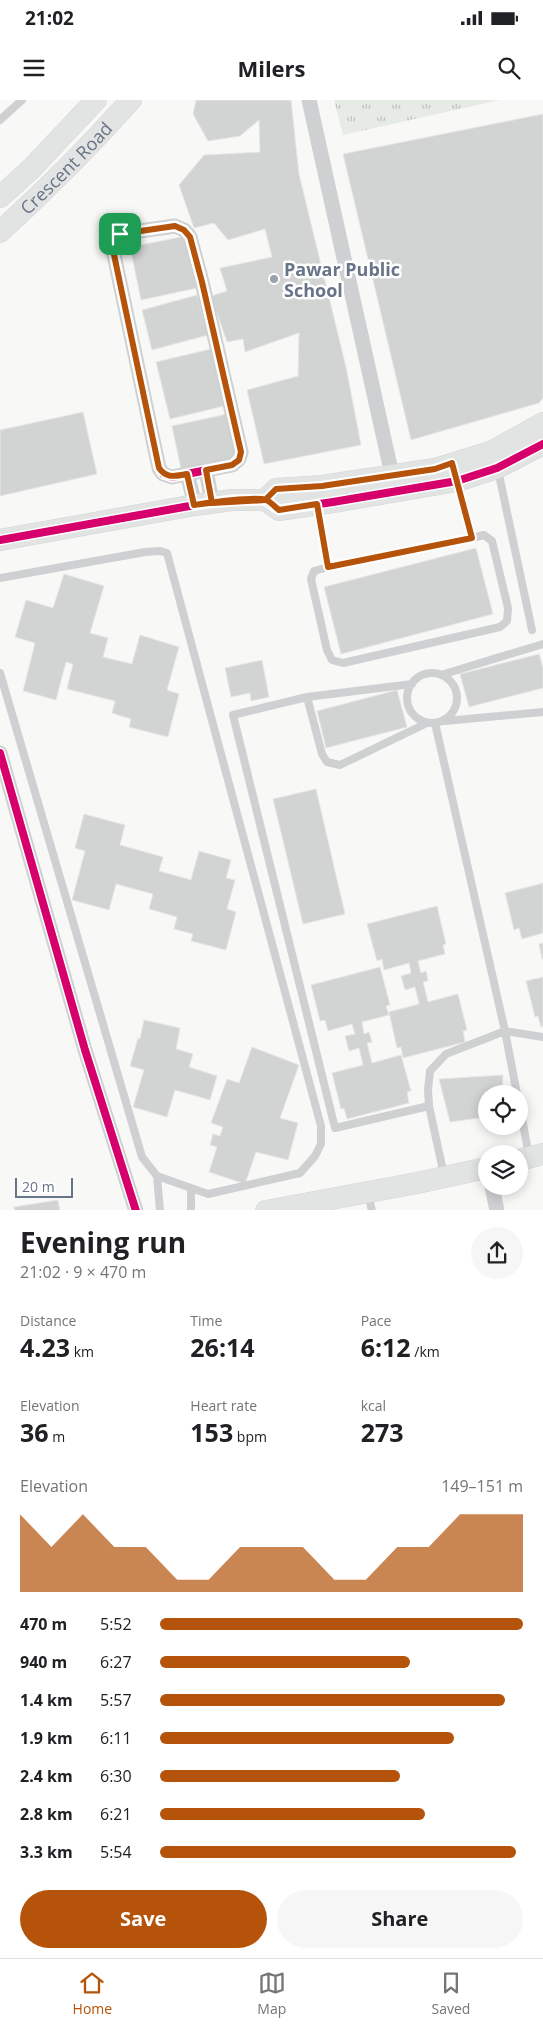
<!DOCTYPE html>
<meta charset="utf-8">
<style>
:root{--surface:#fff;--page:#f6f6f6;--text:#202124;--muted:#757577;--line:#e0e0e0;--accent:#b45309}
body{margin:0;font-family:"Open Sans",sans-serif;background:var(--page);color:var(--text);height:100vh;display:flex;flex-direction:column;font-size:19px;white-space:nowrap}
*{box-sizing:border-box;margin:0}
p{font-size:16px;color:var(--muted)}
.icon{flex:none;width:28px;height:28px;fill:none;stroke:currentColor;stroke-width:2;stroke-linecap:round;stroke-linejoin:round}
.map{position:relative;height:1110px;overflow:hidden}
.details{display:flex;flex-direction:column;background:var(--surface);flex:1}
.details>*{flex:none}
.controls{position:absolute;left:478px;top:985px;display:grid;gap:10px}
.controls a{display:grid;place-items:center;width:50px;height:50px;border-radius:50%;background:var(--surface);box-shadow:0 2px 12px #0003;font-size:25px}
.scale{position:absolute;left:15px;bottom:12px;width:58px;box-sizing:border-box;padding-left:5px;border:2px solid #687487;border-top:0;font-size:14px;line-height:18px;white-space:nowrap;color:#687487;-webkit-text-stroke:4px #fff;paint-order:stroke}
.pin{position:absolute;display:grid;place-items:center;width:42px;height:42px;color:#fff;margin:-21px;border-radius:10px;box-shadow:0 2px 8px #0006}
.round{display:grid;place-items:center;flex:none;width:52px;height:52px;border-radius:26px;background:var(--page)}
.summary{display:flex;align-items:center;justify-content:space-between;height:85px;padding:0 20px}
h1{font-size:28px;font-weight:700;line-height:38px}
.stats{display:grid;grid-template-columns:repeat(3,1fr);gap:8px;height:85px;padding:5px 20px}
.stats div{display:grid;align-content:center}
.stats b{font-size:25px;font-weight:700}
.stats small{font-size:14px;font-weight:400}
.stats p{font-size:14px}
.chart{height:140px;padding:10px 20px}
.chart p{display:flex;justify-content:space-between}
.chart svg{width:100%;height:90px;margin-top:5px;fill:var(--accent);opacity:.7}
.action{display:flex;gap:10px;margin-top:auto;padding:10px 20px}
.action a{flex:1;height:58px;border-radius:30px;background:var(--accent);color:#fff;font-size:20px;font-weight:700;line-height:58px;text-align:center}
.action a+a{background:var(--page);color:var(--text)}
ul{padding:0 20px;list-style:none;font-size:16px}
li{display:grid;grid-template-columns:80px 60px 1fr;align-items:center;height:38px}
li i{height:12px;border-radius:6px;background:var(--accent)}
.status{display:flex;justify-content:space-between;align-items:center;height:35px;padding:0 25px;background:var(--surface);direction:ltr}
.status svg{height:14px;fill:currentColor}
header{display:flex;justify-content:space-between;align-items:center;height:65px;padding:0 20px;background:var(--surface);font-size:22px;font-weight:700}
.menu{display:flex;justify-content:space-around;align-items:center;height:70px;border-top:1px solid var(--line);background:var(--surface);font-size:14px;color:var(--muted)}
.menu a{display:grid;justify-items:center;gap:2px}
.menu .selected{color:var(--accent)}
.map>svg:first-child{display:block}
.park{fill:url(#park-tufts)}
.building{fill:#d2d3d3;stroke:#e7e7e6}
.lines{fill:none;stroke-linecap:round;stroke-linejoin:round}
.secondary-casing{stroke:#d4d6d6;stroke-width:22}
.lane{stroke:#cfd0d2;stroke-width:8}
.street{stroke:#cfd0d2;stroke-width:15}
.secondary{stroke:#e2e3e3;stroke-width:21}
.cycleway-casing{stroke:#fff;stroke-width:11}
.cycleway{stroke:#d6006c;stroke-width:8}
.route-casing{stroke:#fff;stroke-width:10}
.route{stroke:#b45309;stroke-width:6}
.poi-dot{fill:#9aa2ae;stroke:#fff;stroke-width:2}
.labels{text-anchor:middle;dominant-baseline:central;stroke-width:5;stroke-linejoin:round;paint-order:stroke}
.street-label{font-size:18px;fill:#687487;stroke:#fff}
.poi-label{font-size:18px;font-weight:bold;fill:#687487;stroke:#fff;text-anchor:start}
</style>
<div class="status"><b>21:02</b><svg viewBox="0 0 49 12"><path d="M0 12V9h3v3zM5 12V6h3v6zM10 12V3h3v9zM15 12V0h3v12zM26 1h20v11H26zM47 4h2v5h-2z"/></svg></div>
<header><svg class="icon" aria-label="menu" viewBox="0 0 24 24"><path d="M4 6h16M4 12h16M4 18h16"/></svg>Milers<svg class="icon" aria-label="search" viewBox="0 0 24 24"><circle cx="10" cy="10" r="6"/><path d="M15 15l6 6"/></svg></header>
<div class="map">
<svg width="543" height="1111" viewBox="0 0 543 1111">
<defs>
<pattern id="park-tufts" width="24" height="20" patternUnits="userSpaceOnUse" patternTransform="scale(1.25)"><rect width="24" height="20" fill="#e7ebe5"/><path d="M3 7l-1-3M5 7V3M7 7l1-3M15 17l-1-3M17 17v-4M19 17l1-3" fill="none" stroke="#bfc3bf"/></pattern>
</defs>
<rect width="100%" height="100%" fill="#f8f8f7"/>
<path class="park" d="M334,0H500L343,35Z"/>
<path class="building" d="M196,0H291L299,74L346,267L361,345L264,364L247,290L298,276L299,233L245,252L243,239L227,242L211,196L227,191L220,168L272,157L265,129L228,140L214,123L194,128L179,85L204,55L260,52L259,20L240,36L208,41L193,14Z
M543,14V298L539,303L411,340L343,54Z
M186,136L197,188L141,200L130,147Z
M197,195L208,235L152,250L142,210Z
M211,249L224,306L170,319L156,262Z
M83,312L97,374L0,396V330Z
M227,314L236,358L181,369L172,326Z
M476,448L493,514L341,554L324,487Z
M64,474L104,486L90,533L108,538L103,557L132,564L140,535L179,547L167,590L179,594L168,637L129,627L131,619L112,613L115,601L67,589L73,564L66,562L56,600L23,591L35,543L15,537L26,500L53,508Z
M539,554L543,568V588L469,607L460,574Z
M262,560L269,597L251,601L250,593L231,597L225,568Z
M397,590L407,627L326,648L317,611Z
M316,689L345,814L303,824L273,699Z
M84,714L125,725L120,745L163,757L159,771L191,780L199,751L231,760L226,778L235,780L227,809L236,812L226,850L191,841L193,834L174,829L177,817L149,809L153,794L116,784L109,810L72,800L85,751L75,748Z
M543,783V833L522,839L519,828L514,830L505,793Z
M437,806L446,844L443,845L445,854L418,861L421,873L426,871L428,881L423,882L428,902L458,894L467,930L463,931L465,942L403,958L401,947L397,948L389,912L419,904L415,887L405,890L401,876L411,873L409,863L384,870L382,859L377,861L367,824Z
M543,843V859H542L539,844Z
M380,867L390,905L386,906L389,915L362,922L364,934L369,932L372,942L367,943L372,963L401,955L411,991L407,992L409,1003L347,1019L344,1008L341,1009L332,973L363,965L359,948L349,951L345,936L355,934L352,924L328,931L325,920L320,921L311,885Z
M543,877V926L541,927L538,916L535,917L526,881Z
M144,920L180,928L176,949L193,954L189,967L217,976L210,1000L175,990L167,1017L133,1007L144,970L130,966L138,938L140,939Z
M252,947L299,965L280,1018L298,1023L288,1060L256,1052L245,1084L209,1072L217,1047L210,1045L213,1034L220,1036L223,1027L211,1023L227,979L239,983Z
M503,975L502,994H486V1017L450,1022L439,979Z
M58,1100L60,1111H15L14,1107Z"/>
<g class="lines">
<defs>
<g id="secondary">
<path d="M0,97L31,69L96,0"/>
<path id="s1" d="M0,132C46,90 89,47 131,0"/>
<path d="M265,400L276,389L322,386L435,369L493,351L543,323"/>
<path d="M0,440L195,405L232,400H265L279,410L333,402L457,381L497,368L543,344"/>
<path d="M519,1060L543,1054"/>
<path d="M266,1111L417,1083L486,1068"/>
</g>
</defs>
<use href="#secondary" class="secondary-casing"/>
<path class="lane" d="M0,20L22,0
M498,370L532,530
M318,406L328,467L472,438
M328,467L314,471L311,479L327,550L332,560L343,563L500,527L507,521L508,508L492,441L484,435L472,438L457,383
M0,478L145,452L160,451L167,453L321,1026V1044L315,1056L300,1073L208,1094L157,1076L142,1057L0,573
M407 598a25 25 0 1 1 50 0a25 25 0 1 1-50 0Z
M441,575L543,544
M412,584L307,597L322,654L327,662L340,665L427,623
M307,597L233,615L335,1028L429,1006
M445,621L543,612
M435,623L505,931L517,994
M519,1002L529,1056
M444,1075L429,1006L428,990L430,971L446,954L505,931L543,937
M157,1076L160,1111
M191,1088V1111
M368,1093L372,1111"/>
<path class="street" d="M309,0L392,375
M175,126L184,130L190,137L202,182L241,352L239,359L232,365L172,377L163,374L159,368L113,150L115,141L119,134Z
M206,370L212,403
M187,373L195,405
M0,653L85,950L136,1111
M492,1086L497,1111"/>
<use href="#secondary" class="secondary"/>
<defs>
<path id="cycleway" d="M175,126L184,130L190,137L202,182L241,352L239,359L232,365L172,377L163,374L159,368L113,150L115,141L119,134Z
M0,440L195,405L232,400H265L279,410L333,402L457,381L497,368L543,344
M0,653L85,950L136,1111"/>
</defs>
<use href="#cycleway" class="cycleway-casing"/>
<use href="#cycleway" class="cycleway"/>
</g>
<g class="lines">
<defs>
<path id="route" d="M120,134L115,141L113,150L159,368C167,379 175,376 187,374L194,405C208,403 256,396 266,400C271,402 275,407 279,410L317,404L328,467L472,438L452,363L435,369L322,386L276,389L265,400L212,403L206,370L232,365L239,360L241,352L202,182L190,137L184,130L175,126L120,134"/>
</defs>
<use href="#route" class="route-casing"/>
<use href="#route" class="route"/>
</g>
<circle class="poi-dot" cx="274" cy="179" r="5"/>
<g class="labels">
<g class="street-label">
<text stroke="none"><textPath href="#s1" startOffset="92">Crescent Road</textPath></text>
</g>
<g class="poi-label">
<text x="284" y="169">Pawar Public<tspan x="284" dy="21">School</tspan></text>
</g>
</g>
</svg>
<div class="controls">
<a><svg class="icon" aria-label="locate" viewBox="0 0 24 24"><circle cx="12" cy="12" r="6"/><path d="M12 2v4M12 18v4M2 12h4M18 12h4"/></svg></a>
<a><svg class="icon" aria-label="layers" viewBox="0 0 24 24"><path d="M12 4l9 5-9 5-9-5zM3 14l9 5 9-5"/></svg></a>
</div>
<div class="scale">20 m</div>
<div class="pin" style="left:120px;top:134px;background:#1e9e55"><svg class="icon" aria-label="arrive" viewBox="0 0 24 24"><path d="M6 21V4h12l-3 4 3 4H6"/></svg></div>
</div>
<section class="details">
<div class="summary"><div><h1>Evening run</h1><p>21:02 · 9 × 470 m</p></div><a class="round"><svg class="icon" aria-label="share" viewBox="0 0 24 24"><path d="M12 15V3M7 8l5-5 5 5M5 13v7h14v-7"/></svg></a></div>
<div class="stats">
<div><p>Distance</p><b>4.23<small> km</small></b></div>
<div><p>Time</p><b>26:14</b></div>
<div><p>Pace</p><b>6:12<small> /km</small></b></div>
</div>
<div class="stats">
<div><p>Elevation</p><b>36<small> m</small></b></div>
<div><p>Heart rate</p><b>153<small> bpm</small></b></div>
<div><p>kcal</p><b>273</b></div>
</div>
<div class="chart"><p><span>Elevation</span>149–151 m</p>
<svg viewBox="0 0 160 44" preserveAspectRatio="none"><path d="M0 44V6L10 22L20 6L30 22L40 22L50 38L60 38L70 22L80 22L90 22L100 38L110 38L120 22L130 22L140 6L150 6L160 6V44z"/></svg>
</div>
<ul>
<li><b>470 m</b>5:52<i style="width:100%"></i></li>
<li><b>940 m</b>6:27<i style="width:69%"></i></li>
<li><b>1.4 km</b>5:57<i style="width:95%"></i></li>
<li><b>1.9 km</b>6:11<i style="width:81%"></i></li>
<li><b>2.4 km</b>6:30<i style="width:66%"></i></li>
<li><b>2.8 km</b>6:21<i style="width:73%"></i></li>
<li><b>3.3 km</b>5:54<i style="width:98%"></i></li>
</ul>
<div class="action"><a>Save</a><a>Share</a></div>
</section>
<nav class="menu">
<a class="selected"><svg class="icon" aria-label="home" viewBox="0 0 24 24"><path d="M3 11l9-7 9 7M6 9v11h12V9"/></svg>Home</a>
<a><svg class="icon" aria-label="map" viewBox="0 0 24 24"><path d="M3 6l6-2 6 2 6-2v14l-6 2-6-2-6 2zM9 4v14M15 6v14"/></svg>Map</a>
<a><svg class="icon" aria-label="saved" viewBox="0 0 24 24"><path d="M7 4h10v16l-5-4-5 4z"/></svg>Saved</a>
</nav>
